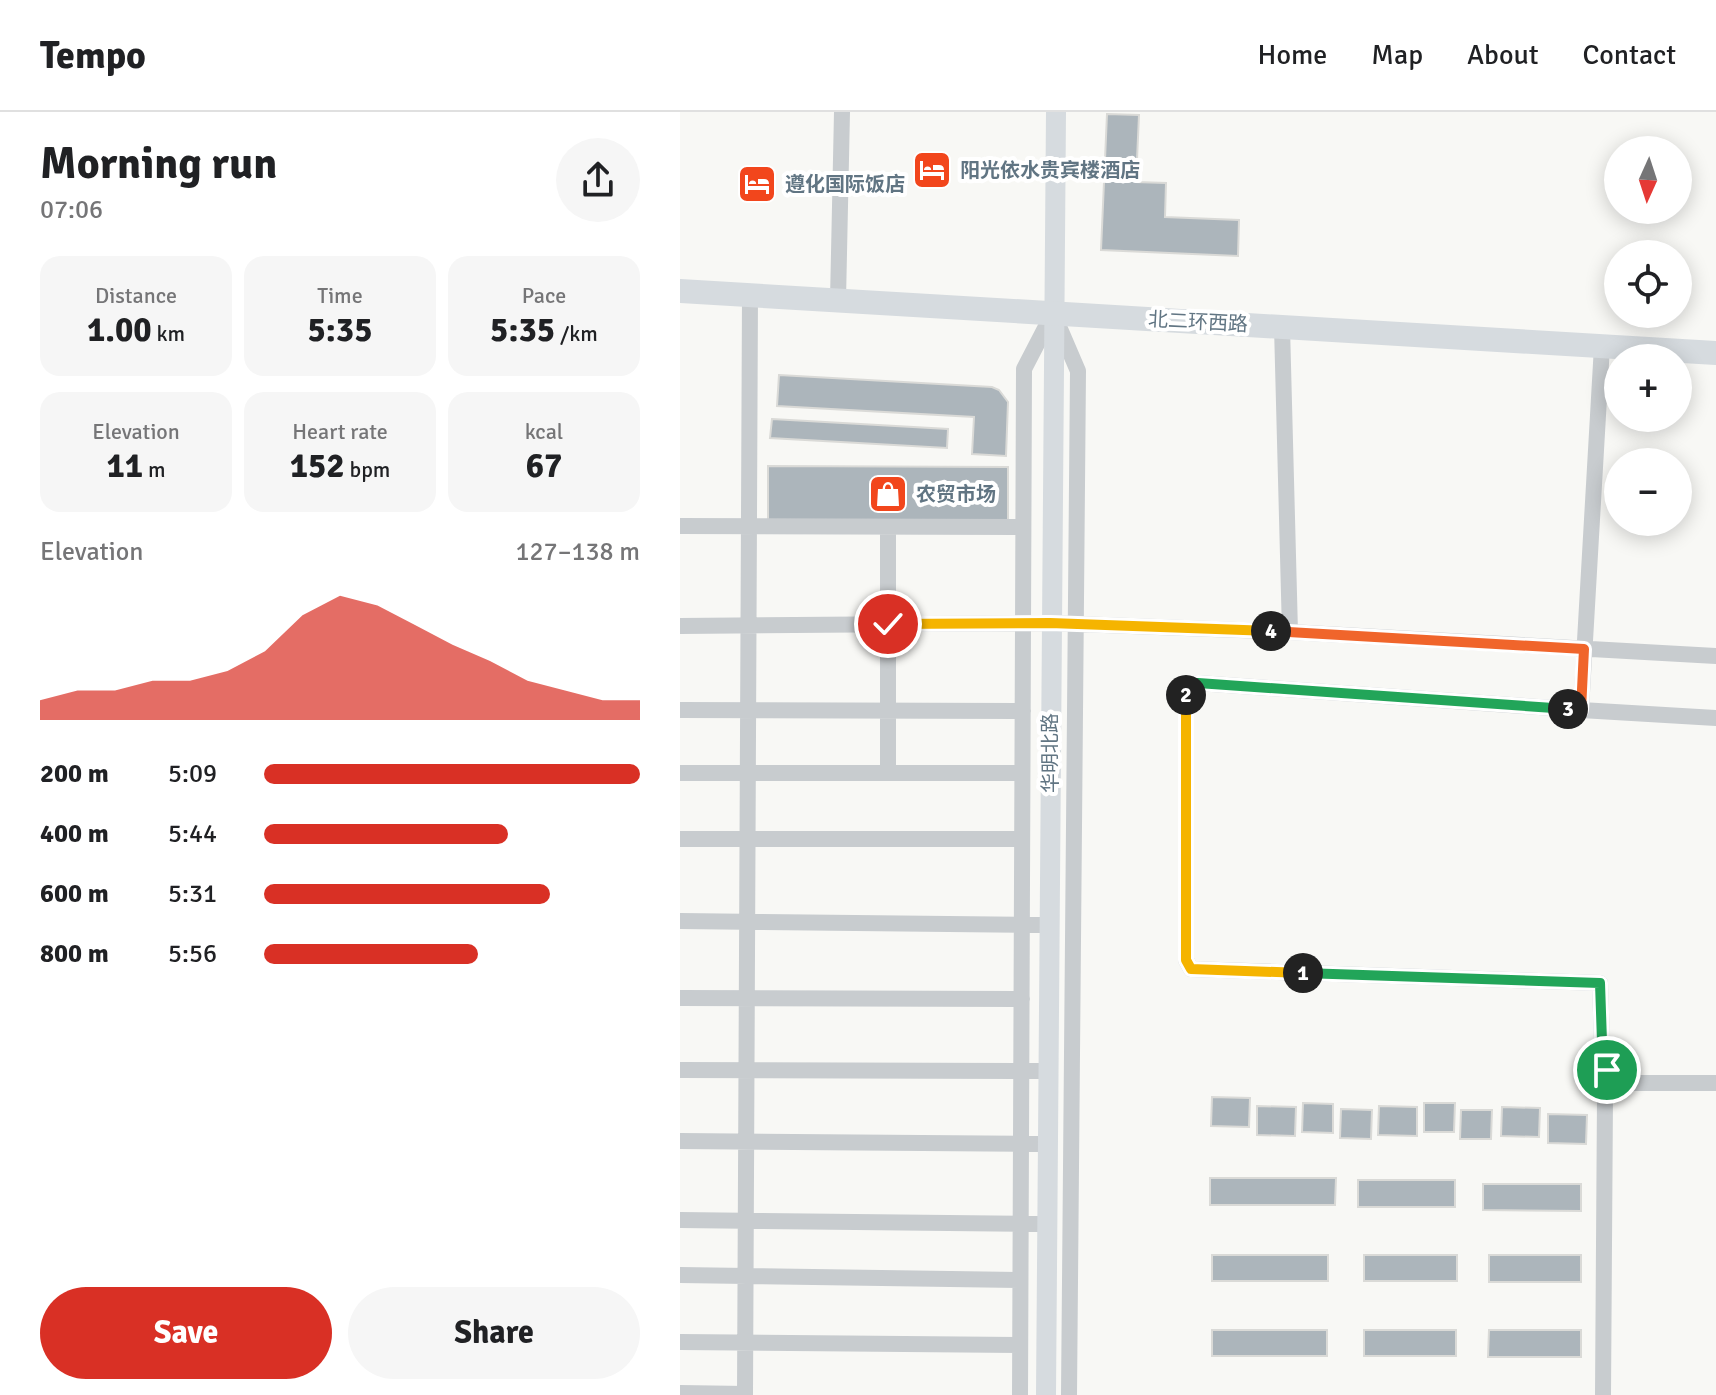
<!DOCTYPE html>
<meta charset="utf-8">
<style>
:root{--surface:#fff;--page:#f6f6f6;--text:#202124;--muted:#757577;--line:#e0e0e0;--accent:#d93025}
body{margin:0;font-family:Signika,"Noto Sans SC",sans-serif;background:var(--page);color:var(--text);height:100vh;display:flex;flex-direction:column;font-size:30px;white-space:nowrap}
*{box-sizing:border-box;margin:0}
p{font-size:26px;color:var(--muted)}
.icon{flex:none;width:44px;height:44px;fill:none;stroke:currentColor;stroke-width:2;stroke-linecap:round;stroke-linejoin:round}
.map{position:relative;flex:1;overflow:hidden}
.panel{display:flex;flex-direction:column;background:var(--surface);width:680px}
.panel>*{flex:none}
.needle{width:52px;rotate:183deg}
.tools{position:absolute;left:924px;top:24px;display:grid;gap:16px}
.tools a{display:grid;place-items:center;width:88px;height:88px;border-radius:50%;background:var(--surface);box-shadow:0 4px 20px #0003;font-size:40px}
.pin{position:absolute;display:grid;place-items:center;width:68px;height:68px;color:#fff;margin:-34px;border:4px solid #fff;border-radius:50%;box-shadow:0 2px 8px #0007}
.km{position:absolute;width:40px;height:40px;margin:-20px;border-radius:50%;background:#222;color:#fff;font-size:22px;line-height:40px;text-align:center}
.round{display:grid;place-items:center;flex:none;width:84px;height:84px;border-radius:42px;background:var(--page)}
.summary{display:flex;align-items:center;justify-content:space-between;height:136px;padding:0 40px}
h1{font-size:44px;font-weight:700;line-height:60px}
.figures{display:grid;grid-template-columns:repeat(3,1fr);gap:12px;height:136px;padding:8px 40px}
.figures div{display:grid;align-content:center;border-radius:20px;background:var(--page);text-align:center}
.figures b{font-size:34px;font-weight:700}
.figures small{font-size:22px;font-weight:400}
.figures p{font-size:22px}
.chart{height:224px;padding:16px 40px}
.chart p{display:flex;justify-content:space-between}
.chart svg{width:100%;height:144px;margin-top:8px;fill:var(--accent);opacity:.7}
.primary-button{display:flex;gap:16px;margin-top:auto;padding:16px 40px}
.primary-button a{flex:1;height:92px;border-radius:48px;background:var(--accent);color:#fff;font-size:32px;font-weight:700;line-height:92px;text-align:center}
.primary-button a+a{background:var(--page);color:var(--text)}
ul{padding:0 40px;list-style:none;font-size:26px}
li{display:grid;grid-template-columns:128px 96px 1fr;align-items:center;height:60px}
li i{height:20px;border-radius:10px;background:var(--accent)}
header{display:flex;align-items:center;gap:48px;box-sizing:border-box;height:112px;padding:0 40px;background:var(--surface);border-bottom:2px solid var(--line)}
header strong{font-size:38px}
nav{display:flex;gap:44px;margin-inline-start:auto;font-size:28px}
main{display:flex;flex:1;min-height:0}
.map>svg:first-child{display:block}
.building{fill:#acb5bb;stroke:#dadad7;stroke-width:2}
.lines{fill:none;stroke-linecap:round;stroke-linejoin:round}
.minor{stroke:#c8cccf;stroke-width:16}
.major{stroke:#d6dbdf;stroke-width:20}
.highway{stroke:#d6dbdf;stroke-width:24}
.split-1-casing{stroke:#fff;stroke-width:16}
.split-2-casing{stroke:#fff;stroke-width:16}
.split-3-casing{stroke:#fff;stroke-width:16}
.split-4-casing{stroke:#fff;stroke-width:16}
.split-5-casing{stroke:#fff;stroke-width:16}
.split-1{stroke:#22a559;stroke-width:10}
.split-2{stroke:#f5b400;stroke-width:10}
.split-3{stroke:#22a559;stroke-width:10}
.split-4{stroke:#f0652b;stroke-width:10}
.split-5{stroke:#f5b400;stroke-width:10}
.labels{text-anchor:middle;dominant-baseline:central;stroke-width:8;stroke-linejoin:round;paint-order:stroke}
.poi-label{font-size:20px;font-weight:bold;fill:#617583;stroke:#fff;text-anchor:start}
.street-label{font-size:20px;fill:#617583;stroke:#fff}
</style>
<header>
<strong>Tempo</strong>
<nav><a>Home</a><a>Map</a><a>About</a><a>Contact</a></nav>
</header>
<main>
<section class="panel">
<div class="summary"><div><h1>Morning run</h1><p>07:06</p></div><a class="round"><svg class="icon" aria-label="share" viewBox="0 0 24 24"><path d="M12 15V3M7 8l5-5 5 5M5 13v7h14v-7"/></svg></a></div>
<div class="figures">
<div><p>Distance</p><b>1.00<small> km</small></b></div>
<div><p>Time</p><b>5:35</b></div>
<div><p>Pace</p><b>5:35<small> /km</small></b></div>
</div>
<div class="figures">
<div><p>Elevation</p><b>11<small> m</small></b></div>
<div><p>Heart rate</p><b>152<small> bpm</small></b></div>
<div><p>kcal</p><b>67</b></div>
</div>
<div class="chart"><p><span>Elevation</span>127–138 m</p>
<svg viewBox="0 0 160 44" preserveAspectRatio="none"><path d="M0 44V38L10 35L20 35L30 32L40 32L50 29L60 23L70 12L80 6L90 9L100 15L110 21L120 26L130 32L140 35L150 38L160 38V44z"/></svg>
</div>
<ul>
<li><b>200 m</b>5:09<i style="width:100%"></i></li>
<li><b>400 m</b>5:44<i style="width:65%"></i></li>
<li><b>600 m</b>5:31<i style="width:76%"></i></li>
<li><b>800 m</b>5:56<i style="width:57%"></i></li>
</ul>
<div class="primary-button"><a>Save</a><a>Share</a></div>
</section>
<div class="map">
<svg width="1036" height="1283" viewBox="0 0 1036 1283">
<rect width="100%" height="100%" fill="#f8f8f5"/>
<path class="building" d="M427,2L459,3L456,70L486,71L485,105L559,108L558,144L421,138Z
M99,263L312,275L319,278L328,290L326,344L292,342L294,305L97,294Z
M92,307L268,317L267,336L90,326Z
M88,354L328,355V410L88,409Z
M532,985L570,986L569,1015L531,1014Z
M623,991L653,992V1021L622,1020Z
M744,991H775L774,1020H744Z
M577,994L616,995L615,1024L577,1023Z
M699,994L737,995V1024L698,1023Z
M822,995L860,996L859,1025L821,1024Z
M661,997L692,998L691,1027L660,1026Z
M781,998H812L811,1027H780Z
M868,1002L907,1003L906,1032L868,1031Z
M530,1066H656L655,1093H530Z
M678,1068H775V1095H678Z
M803,1072H901V1099L803,1098Z
M532,1143H648V1169H532Z
M684,1143H777V1169H684Z
M809,1143H901V1170H809Z
M532,1218H647V1244H532Z
M684,1218H776V1244H684Z
M809,1218H901V1245H808Z"/>
<g class="lines">
<path class="minor" d="M158,188L162,0
M377,210L398,259L389,1283
M602,215L610,520
M922,234L901,598L518,571L506,580V848L511,857L920,871L923,959
M0,414L343,415
M208,415V661
M0,514L370,511L610,520L1036,544
M0,598L343,599
M901,598L1036,606
M0,661H342
M0,727H342
M0,809L369,813
M0,886L342,887
M0,958L369,959
M913 971a13 13 0 1 1 26 0a13 13 0 1 1-26 0Z
M939,971H1036
M0,1029L368,1032
M0,1108L367,1112
M0,1163L340,1168
M0,1230L340,1233
M0,1281L65,1282
M65,1283L70,183
M340,1283L344,257L373,201
M923,1283L925,984"/>
<path class="major" d="M366,1283L376,0"/>
<path class="highway" d="M0,179L1036,241"/>
</g>
<g class="lines">
<defs>
<path id="split-1" d="M623,861L920,871L923,959L927,958"/>
<path id="split-2" d="M506,583V848L511,857L623,861"/>
<path id="split-3" d="M506,583L518,571L888,597"/>
<path id="split-4" d="M591,519L904,537L901,598L888,597"/>
<path id="split-5" d="M208,512L370,511L591,519"/>
</defs>
<use href="#split-1" class="split-1-casing"/>
<use href="#split-2" class="split-2-casing"/>
<use href="#split-3" class="split-3-casing"/>
<use href="#split-4" class="split-4-casing"/>
<use href="#split-5" class="split-5-casing"/>
<use href="#split-1" class="split-1"/>
<use href="#split-2" class="split-2"/>
<use href="#split-3" class="split-3"/>
<use href="#split-4" class="split-4"/>
<use href="#split-5" class="split-5"/>
</g>
<defs>
<symbol id="hotel-square" viewBox="-11 -11 22 22"><rect x="-9" y="-9" width="18" height="18" rx="4" fill="#f2461c" stroke="#fff"/><path d="M-6-4.5h1.5V1H6V5H4.5V3h-9V5H-6ZM-4 0a1.8 1.8 0 1 1 3.6 0ZM.5 0V-2.5h3Q6-2.5 6 0Z" fill="#fff"/></symbol>
<symbol id="shop-square" viewBox="-11 -11 22 22"><rect x="-9" y="-9" width="18" height="18" rx="4" fill="#f2461c" stroke="#fff"/><path d="M-5-2.5h2.3a2.7 3.5 0 0 1 5.4 0H5L5.5 6h-11ZM-1.5-2.5h3a1.5 2.3 0 0 0-3 0Z" fill="#fff"/></symbol>
</defs>
<g fill-rule="evenodd">
<use href="#hotel-square" x="230" y="36" width="44" height="44"/>
<use href="#hotel-square" x="55" y="50" width="44" height="44"/>
<use href="#shop-square" x="186" y="360" width="44" height="44"/>
</g>
<g class="labels">
<g class="poi-label">
<text x="280" y="58">阳光依水贵宾楼酒店</text>
<text x="105" y="72">遵化国际饭店</text>
<text x="236" y="382">农贸市场</text>
</g>
<g class="street-label">
<text transform="translate(518 210) rotate(3)">北二环西路</text>
<text transform="translate(370 641) rotate(-90)">华明北路</text>
</g>
</g>
</svg>
<div class="tools">
<a><svg class="needle" viewBox="-14 -14 28 28"><path d="M0-13l5 13h-10z" fill="#e53935"/><path d="M0 13l5-13h-10z" fill="#757577"/></svg></a>
<a><svg class="icon" aria-label="locate" viewBox="0 0 24 24"><circle cx="12" cy="12" r="6"/><path d="M12 2v4M12 18v4M2 12h4M18 12h4"/></svg></a>
<a>+</a>
<a>−</a>
</div>
<div class="pin" style="left:927px;top:958px;background:#1e9e55"><svg class="icon" aria-label="arrive" viewBox="0 0 24 24"><path d="M6 21V4h12l-3 4 3 4H6"/></svg></div>
<div class="pin" style="left:208px;top:512px;background:#d93025"><svg class="icon" aria-label="check" viewBox="0 0 24 24"><path d="M5 12l5 5 9-10"/></svg></div>
<b class="km" style="left:623px;top:861px">1</b>
<b class="km" style="left:506px;top:583px">2</b>
<b class="km" style="left:888px;top:597px">3</b>
<b class="km" style="left:591px;top:519px">4</b>
</div>
</main>
